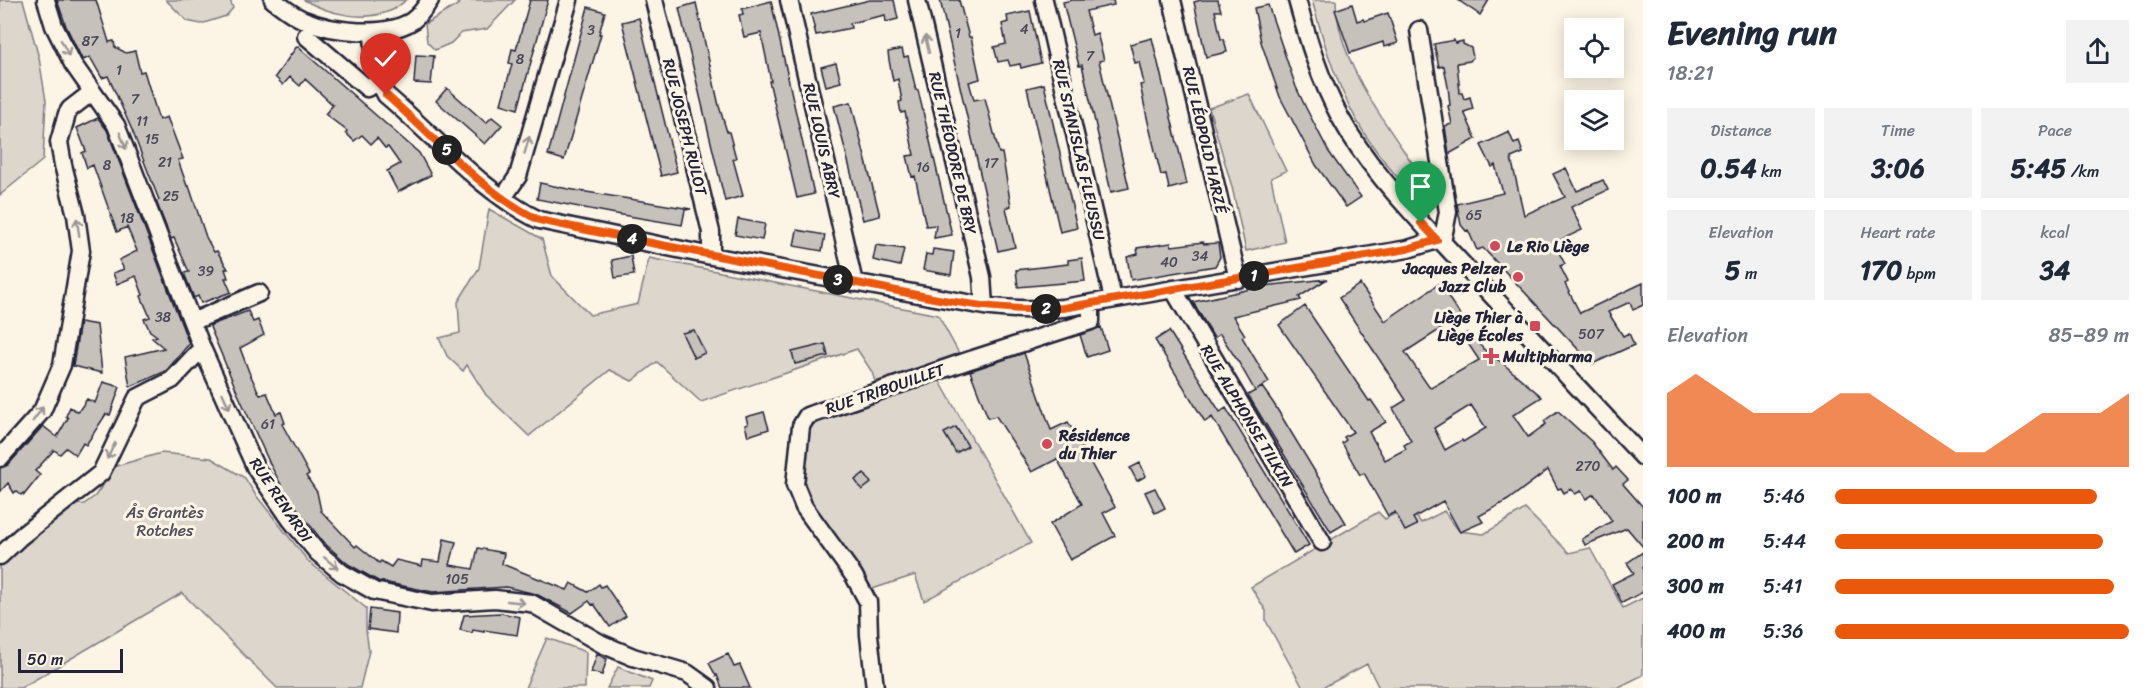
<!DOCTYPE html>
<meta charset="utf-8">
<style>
:root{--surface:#fff;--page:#f2f2f3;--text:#1f2937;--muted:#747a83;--accent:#ea580c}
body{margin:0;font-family:Sriracha,sans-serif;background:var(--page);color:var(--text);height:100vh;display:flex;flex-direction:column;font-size:22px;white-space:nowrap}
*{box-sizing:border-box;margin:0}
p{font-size:20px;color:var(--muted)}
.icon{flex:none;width:33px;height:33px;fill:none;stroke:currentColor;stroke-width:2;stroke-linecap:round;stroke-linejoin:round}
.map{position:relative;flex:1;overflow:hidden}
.sheet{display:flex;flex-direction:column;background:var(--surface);width:510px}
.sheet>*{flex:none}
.fabs{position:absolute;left:1564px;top:18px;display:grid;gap:12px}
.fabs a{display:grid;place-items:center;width:60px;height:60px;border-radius:0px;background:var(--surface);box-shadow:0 3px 15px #0003;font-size:30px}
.scale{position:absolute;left:18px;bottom:15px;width:105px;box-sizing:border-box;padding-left:6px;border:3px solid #22223b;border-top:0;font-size:16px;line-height:21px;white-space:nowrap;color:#22223b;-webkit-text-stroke:4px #fcf5e5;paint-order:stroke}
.pin{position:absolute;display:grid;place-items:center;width:51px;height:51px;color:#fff;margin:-62px -26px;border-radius:50% 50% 50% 0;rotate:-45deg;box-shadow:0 0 6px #0007}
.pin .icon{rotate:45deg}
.km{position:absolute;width:30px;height:30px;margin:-15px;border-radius:50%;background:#222;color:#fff;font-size:16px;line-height:30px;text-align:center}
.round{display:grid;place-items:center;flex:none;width:63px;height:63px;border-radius:0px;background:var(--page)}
.head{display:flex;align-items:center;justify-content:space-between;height:102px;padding:0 24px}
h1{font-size:33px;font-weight:700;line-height:45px}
.stats{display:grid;grid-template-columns:repeat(3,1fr);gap:9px;height:102px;padding:6px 24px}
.stats div{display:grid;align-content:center;border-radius:0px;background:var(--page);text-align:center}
.stats b{font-size:26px;font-weight:700}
.stats small{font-size:16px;font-weight:400}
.stats p{font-size:16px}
.chart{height:168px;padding:12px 24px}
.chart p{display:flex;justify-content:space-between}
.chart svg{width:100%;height:108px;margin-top:6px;fill:var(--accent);opacity:.7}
ul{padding:0 24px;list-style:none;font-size:20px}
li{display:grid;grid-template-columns:96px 72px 1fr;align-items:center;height:45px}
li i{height:15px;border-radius:8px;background:var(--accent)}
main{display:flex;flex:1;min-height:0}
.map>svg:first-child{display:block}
.green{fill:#dcd6cc;stroke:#7f7c84;stroke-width:1.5}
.building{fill:#c6c1bb;stroke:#22223b;stroke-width:1.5;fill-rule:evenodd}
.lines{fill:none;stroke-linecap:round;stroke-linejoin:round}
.minor-casing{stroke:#22223b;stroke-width:21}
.minor{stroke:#fcf5e5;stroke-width:16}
.oneway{stroke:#9a9698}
.route-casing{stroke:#fff;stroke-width:12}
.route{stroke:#ea580c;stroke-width:8}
.poi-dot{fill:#d1495b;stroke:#fcf5e5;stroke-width:2}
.labels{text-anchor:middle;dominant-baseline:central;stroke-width:6;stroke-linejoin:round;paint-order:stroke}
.number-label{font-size:14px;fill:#4b4a5b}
.street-label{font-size:16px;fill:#22223b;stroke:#fcf5e5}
.poi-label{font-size:16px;font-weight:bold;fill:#22223b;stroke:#fcf5e5;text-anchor:start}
.park-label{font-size:16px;fill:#504f5f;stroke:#fcf5e5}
</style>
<main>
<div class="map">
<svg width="1643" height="688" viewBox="0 0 1643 688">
<rect width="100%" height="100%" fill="#fcf5e5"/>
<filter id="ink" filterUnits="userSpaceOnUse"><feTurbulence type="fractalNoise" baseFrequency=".0167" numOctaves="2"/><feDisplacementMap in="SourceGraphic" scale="12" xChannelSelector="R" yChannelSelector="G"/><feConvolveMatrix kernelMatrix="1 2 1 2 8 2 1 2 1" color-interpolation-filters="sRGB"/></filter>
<g filter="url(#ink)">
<path class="green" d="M0,0H23L39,58L46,101L43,160L0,195Z
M166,0H230L233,8L226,16L201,24L187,21Z
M304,0H406C401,4 396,9 390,11C363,22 329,14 304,0Z
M453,0H515L487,29L461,33L451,43L435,50L427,42L425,24L459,4Z
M1312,0H1336C1337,66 1392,131 1427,185L1415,198C1398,178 1380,158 1366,136C1339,94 1325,48 1312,0Z
M1249,94L1286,171L1271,178L1285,242L1246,251L1232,187L1209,108Z
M489,209L542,239L552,276L590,315L638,304L649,258L938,315L962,359L877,388L872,372L857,349L701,402L657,362L632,381L610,370L529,436L486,395L467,365L463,371L447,356L439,338L460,333L458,302L479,268Z
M938,378L1031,543L924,601L915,575L869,590L809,509L798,481L810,418Z
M161,453L211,458L245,478L255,494L308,561L366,608V630L369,651L360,688H277L182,593L21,688H0V543L26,523L64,505L84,504L95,496L116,466Z
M1409,506L1421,523L1444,511L1459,531L1484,534L1525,509L1569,553L1590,548L1623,608L1643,598V675L1617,688H1379L1367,664L1322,688H1303L1266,621V611L1251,587L1378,512L1385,519Z
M547,638L586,652L585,688H525Z
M618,667L652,681L649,688H607Z"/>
<path class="building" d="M57,0H96L109,42L114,41L115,47L126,53L135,51L140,72L144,71L159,120L167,117L183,159L178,160L187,186H189L206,237L214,252L217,251L228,269H225L228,278H225L231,292L201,303L198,296L194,298L184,273L189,272L174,238L171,239L156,201L159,200L132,130L108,76L102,78L90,57L83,60L82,59L66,26Z
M530,0H548L518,109L501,104L512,64L509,63L512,49L516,50Z
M870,0H894L898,19L886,22L885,15L850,23L851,28L816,35L811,14Z
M940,0H959L969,37H971L980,79L969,82L974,100L985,98L999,153H1002L1011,206L1006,208L1015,247L998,251Z
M1072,0H1113L1114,5L1086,11L1092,35L1097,33L1104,60L1099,61L1129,188L1111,192L1082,65L1079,66L1063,2Z
M1201,0H1218L1221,11H1215L1221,39H1224L1227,52L1206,57L1194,2Z
M1458,0H1489L1480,15Z
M771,1L814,194L797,198L769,81H771L761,33L744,37L739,15L743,14L742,9Z
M696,3L719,106L727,132H729L736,158L733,159L743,196L725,201L679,8Z
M1352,4L1357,21L1363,19L1364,21L1388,13L1398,43L1384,47L1383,42L1350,53L1335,10Z
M1268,5L1296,87L1306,108L1329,152L1361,197L1346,207L1316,165L1280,97L1261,42L1254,8Z
M588,7L605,12L599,34H601L564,160L548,155Z
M1030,11L1041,63L1021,68L1020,64L1010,66L1008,60L998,62L994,47L1006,44L1002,24L1008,22L1007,16Z
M639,18L677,172L661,176L622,22Z
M1152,38L1187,184L1169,189L1166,174L1161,175L1148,122L1140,85L1144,84L1139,62L1135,63L1130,44Z
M1454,40L1455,43L1463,41V44L1471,48L1473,57L1470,61L1457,63L1460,93H1462L1464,99L1470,97L1473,109L1464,112L1476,139L1449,154L1445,126L1452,124L1448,106L1450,105L1448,87L1444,66L1439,67L1434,44Z
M297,46L419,153L431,175L398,192L387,171L400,164L388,147L385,148L377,138L371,144L362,135L354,141L346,133L347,131L325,114L333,105L305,79L300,86L290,77L283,85L275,77Z
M902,49L904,57L908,56L916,90H918L952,235L934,238L936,225L926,226L915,176L912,177L907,156L914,155L905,112L901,113L899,102L902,101L898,79L893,81L889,60L888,52Z
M416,55L434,56L431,84L414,83Z
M836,63L841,82L826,86L821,67Z
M1044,84L1077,228L1060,232L1027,88Z
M447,88L486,123L492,117L502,125L485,144L436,101Z
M851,102L880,216L863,220L834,106Z
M98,118L107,130L189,344L166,371L130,387L125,357L164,348L152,338L157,336L150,331L144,319L150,317L141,296L143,295L136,276L117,284L113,273L124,269L119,260L137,251L127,227L117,232L93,165L87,168L82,153L86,151L77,128Z
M1509,132L1514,144L1519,142L1523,153L1511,158L1524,215L1565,197L1553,174L1566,168L1577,191L1603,180L1608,190L1571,207L1582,230L1554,243L1565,264L1560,266L1568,282L1565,284L1580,313L1643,283V305L1633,310L1630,302L1608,312L1623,336L1629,333L1634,345L1592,364L1483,248L1477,250L1468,230L1466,231L1461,225L1457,204L1503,193L1495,165L1492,167L1481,145Z
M540,183L568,189L691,209L685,210L682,225L616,214L537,199Z
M738,219L765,224L762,240L735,235Z
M797,230L825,235L822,251L794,246Z
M1203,242L1204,244L1218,243L1220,257L1215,266L1131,280L1127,257L1138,254L1137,248L1171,243L1172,246Z
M876,245L904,249L900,266L873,260Z
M933,249L954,252L951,275L923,270L926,254L932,255Z
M631,256L634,275L615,278L612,260Z
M1082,258L1085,281L1018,287L1016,270L1068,264V260Z
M1327,279L1299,297L1301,300L1233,316L1245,335L1242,337L1269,382L1257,390L1262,387L1274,404L1346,523L1331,532L1248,395L1255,391L1239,363L1220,334L1214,338L1193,302L1264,286Z
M1360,284L1385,321L1439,284L1461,316L1405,352L1429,387L1431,388L1479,360L1463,336L1467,333L1489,354L1501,362L1542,397L1513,415L1528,437L1546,424L1544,421L1558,411L1592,442L1613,470L1616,467L1628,480L1623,484L1643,507V547L1627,528L1585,545L1582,539L1612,521L1594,494L1586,499L1581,491L1575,494L1571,489L1564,493L1561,488L1558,489L1548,470L1508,500L1479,516L1483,522L1460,532L1443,501L1413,518L1417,525L1405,531L1395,512L1388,516L1364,473L1360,475L1342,443L1346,440L1344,437L1353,432L1279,325L1305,306L1369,401L1371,400L1386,422L1369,432L1385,460L1406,449L1404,445L1411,441L1393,408L1406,400L1339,298ZM1471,405L1486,428L1463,442L1462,440L1445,450L1434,428Z
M248,311L253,322L258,320L264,335L240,348L249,372L260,395L267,393L276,414L281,412L285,423L282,424L309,474L306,476L317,492L321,511L355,547L357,545L379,563L381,561L391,567L396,560L422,566L423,560L440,562L444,539L456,542L450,565L473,569L478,548L504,553L502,564L567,590L571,583L588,592L599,584L601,587L605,585L626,616L610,627L594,604L592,605L589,601L572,613L536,594L506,587L433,592L378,581L348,564L323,542L286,494L270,464L238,394L210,327L211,325Z
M80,322L97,325L102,373L73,366Z
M1101,327L1108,350L1087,357L1080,335Z
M694,330L705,353L694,358L682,333Z
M1169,331L1220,412L1226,408L1309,545L1294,554L1212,417L1205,422L1155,340Z
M825,344L828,356L795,364L792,352Z
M1024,353L1051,430L1068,422L1115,507L1103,513L1115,536L1070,560L1050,524L1082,504L1057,459L1032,472L996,416L988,418L970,371Z
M103,382L120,387L110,415L106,414L86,445L83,443L76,455L66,448L60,454L54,450L35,471L40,475L24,495L23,493L21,495L16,491L14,493L8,483L0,492V468L8,465L43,426L57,437L68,418L66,416L70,407L78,412L87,399L95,403Z
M764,412L769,429L748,436L745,425L748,424L746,417Z
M956,427L968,446L956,453L944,433Z
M1140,463L1146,476L1137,481L1130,468Z
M864,473L871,483L862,490L855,480Z
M1155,488L1165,508L1155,513L1145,492Z
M1643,552V592L1622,603L1612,584L1634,573L1627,563Z
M370,609L397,613L396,633L368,629Z
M501,613L520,617L517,635L484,630V632L473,630L472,633L460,630L464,615Z
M597,654L607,659L602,675L591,672Z
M728,654L734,667L740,665L750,688H722L717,675L716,676L709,663Z"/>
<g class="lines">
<defs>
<path id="minor" d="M46,0L54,26L73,64L116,125L202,348L256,469L291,520L317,552L342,573L374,591L432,603L495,599L531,603L602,644L633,657L687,673L708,688
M273,0C283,7 293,16 304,20C332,32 385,38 412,21C420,15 425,8 430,0
M654,0L711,232V256
M789,0L854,283
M917,0L982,277L984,306
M1044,0L1113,299
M1172,0L1238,279
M1297,0C1308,40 1320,80 1340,117C1365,163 1402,202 1437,240
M1419,30L1448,212L1442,242
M373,32C374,55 374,74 386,95C435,136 481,192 539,220L711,256L984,306C1011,310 1036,310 1063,308L1408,249L1437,240L1442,242L1643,457
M306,36L367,88L378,82
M503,198L518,176L569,0
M1173,289L1322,542
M192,322L259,293
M0,458L42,411L62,365L81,251L76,215L63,165L59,142L67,114L70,109L92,92
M0,556L20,537L101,473L137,398L172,380L202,348
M875,688L869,635L868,602L854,576L804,507L795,485L801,426L807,416L967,361L1091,321V303"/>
</defs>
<use href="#minor" class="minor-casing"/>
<use href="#minor" class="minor"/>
</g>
<defs><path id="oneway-shaft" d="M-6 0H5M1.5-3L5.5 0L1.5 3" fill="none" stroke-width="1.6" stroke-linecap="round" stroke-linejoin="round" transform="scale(1.5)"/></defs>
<g class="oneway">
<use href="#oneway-shaft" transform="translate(927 44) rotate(-103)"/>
<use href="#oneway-shaft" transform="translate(65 48) rotate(63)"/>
<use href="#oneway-shaft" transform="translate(123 141) rotate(69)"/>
<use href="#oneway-shaft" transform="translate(527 145) rotate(-74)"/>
<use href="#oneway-shaft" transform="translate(78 227) rotate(-98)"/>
<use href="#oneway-shaft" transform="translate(226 401) rotate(66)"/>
<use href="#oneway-shaft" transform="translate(38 414) rotate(-54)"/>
<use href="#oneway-shaft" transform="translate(111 451) rotate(116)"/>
<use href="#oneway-shaft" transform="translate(331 563) rotate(40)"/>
<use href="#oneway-shaft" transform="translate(516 602) rotate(6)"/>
</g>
</g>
<g class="lines" filter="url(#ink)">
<defs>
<path id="route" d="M386,95C434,136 481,192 539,220C643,242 747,262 852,282C922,295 991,314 1063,308L1407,249L1437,240L1421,223"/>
</defs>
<use href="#route" class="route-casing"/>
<use href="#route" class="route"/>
</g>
<g class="poi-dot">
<circle cx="1495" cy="246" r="6"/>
<circle cx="1518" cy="277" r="6"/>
<rect x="1529" y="320" width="12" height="12" rx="3"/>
<path d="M1488 347h6v6h6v6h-6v6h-6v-6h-6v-6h6z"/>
<circle cx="1047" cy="444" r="6"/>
</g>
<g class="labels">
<g class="number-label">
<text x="1024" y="29">4</text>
<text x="591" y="30">3</text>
<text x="958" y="33">1</text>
<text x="90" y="41">87</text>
<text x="1090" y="56">7</text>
<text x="520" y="59">8</text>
<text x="119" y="70">1</text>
<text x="135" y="99">7</text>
<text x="142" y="121">11</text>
<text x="152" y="139">15</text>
<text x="165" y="162">21</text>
<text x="991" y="163">17</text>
<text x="107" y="165">8</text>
<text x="923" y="167">16</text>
<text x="171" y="196">25</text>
<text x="1474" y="215">65</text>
<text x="127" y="218">18</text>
<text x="1200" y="256">34</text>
<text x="1169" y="262">40</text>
<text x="206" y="271">39</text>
<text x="163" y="317">38</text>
<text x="1591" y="334">507</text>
<text x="268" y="424">61</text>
<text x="1588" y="466">270</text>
<text x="457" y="579">105</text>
</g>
<g class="street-label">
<text transform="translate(685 127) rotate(76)">RUE JOSEPH RULOT</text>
<text transform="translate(1205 140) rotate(77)">RUE LÉOPOLD HARZÉ</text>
<text transform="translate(822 141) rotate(77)">RUE LOUIS ABRY</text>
<text transform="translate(1079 150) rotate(77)">RUE STANISLAS FLEUSSU</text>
<text transform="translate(953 153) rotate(77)">RUE THÉODORE DE BRY</text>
<text transform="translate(885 389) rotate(-19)">RUE TRIBOUILLET</text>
<text transform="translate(1247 416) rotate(59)">RUE ALPHONSE TILKIN</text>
<text transform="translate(281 500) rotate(56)">RUE RENARDI</text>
</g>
<g class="poi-label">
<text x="1507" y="246">Le Rio Liège</text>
<text x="1506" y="268" text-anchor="end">Jacques Pelzer<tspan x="1506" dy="18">Jazz Club</tspan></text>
<text x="1523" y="317" text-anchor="end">Liège Thier à<tspan x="1523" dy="18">Liège Écoles</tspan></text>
<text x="1503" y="356">Multipharma</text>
<text x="1059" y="435">Résidence<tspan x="1059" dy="18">du Thier</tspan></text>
</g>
<g class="park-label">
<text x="165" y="512">Ås Grantès<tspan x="165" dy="18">Rotches</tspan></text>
</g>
</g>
</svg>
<div class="fabs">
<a><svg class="icon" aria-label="locate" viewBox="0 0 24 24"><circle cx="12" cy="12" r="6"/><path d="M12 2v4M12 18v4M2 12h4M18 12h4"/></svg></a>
<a><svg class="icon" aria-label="layers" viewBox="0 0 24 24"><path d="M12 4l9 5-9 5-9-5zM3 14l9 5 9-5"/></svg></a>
</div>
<div class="scale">50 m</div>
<div class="pin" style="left:1421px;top:223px;background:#1e9e55"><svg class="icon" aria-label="arrive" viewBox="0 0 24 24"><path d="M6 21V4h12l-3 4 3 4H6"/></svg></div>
<div class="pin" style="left:386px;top:95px;background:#d93025"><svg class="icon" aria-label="check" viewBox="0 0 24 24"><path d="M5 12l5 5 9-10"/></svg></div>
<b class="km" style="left:1254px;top:276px">1</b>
<b class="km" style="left:1046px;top:309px">2</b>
<b class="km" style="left:838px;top:280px">3</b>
<b class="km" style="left:632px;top:239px">4</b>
<b class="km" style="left:447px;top:150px">5</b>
</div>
<section class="sheet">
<div class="head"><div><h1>Evening run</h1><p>18:21</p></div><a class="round"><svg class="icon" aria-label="share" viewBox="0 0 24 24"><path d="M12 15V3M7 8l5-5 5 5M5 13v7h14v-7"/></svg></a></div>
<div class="stats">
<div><p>Distance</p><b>0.54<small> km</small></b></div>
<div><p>Time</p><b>3:06</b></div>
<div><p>Pace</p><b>5:45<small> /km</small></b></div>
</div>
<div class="stats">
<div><p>Elevation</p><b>5<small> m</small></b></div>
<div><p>Heart rate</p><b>170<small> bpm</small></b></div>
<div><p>kcal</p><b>34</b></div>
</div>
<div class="chart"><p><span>Elevation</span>85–89 m</p>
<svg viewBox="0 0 160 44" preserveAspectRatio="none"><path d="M0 44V14L10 6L20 14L30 22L40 22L50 22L60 14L70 14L80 22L90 30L100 38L110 38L120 30L130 22L140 22L150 22L160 14V44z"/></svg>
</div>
<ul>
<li><b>100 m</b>5:46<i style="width:89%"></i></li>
<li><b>200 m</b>5:44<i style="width:91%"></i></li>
<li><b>300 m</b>5:41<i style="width:95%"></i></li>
<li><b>400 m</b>5:36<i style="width:100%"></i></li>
</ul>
</section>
</main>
